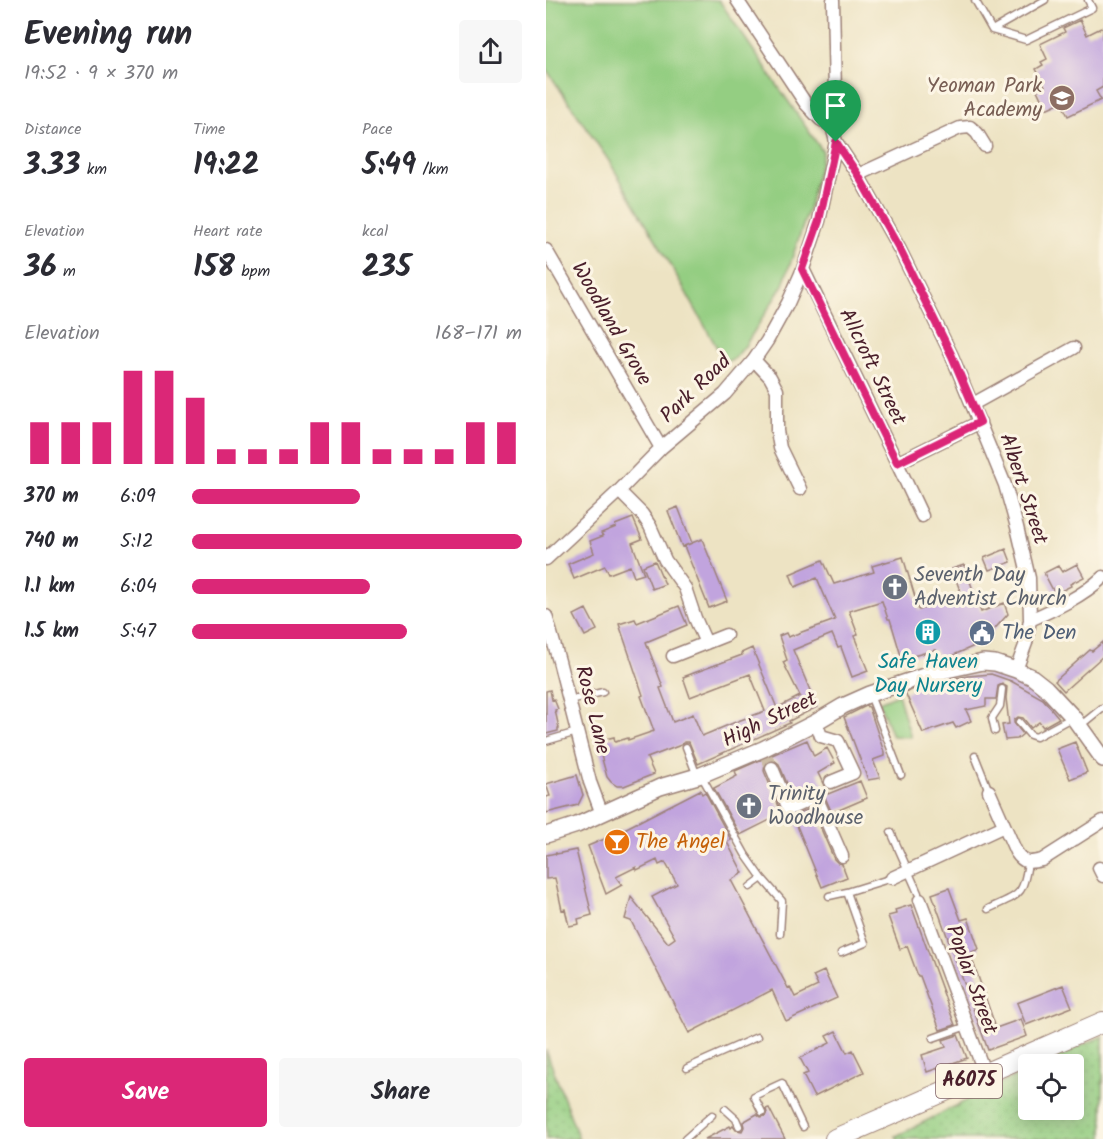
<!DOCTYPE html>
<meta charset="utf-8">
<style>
:root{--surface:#fff;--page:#f7f7f7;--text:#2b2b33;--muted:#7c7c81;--accent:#db2777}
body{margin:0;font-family:Kalam,sans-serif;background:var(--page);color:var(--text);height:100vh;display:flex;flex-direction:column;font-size:22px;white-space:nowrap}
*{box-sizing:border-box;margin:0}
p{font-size:20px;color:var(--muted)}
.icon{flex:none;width:33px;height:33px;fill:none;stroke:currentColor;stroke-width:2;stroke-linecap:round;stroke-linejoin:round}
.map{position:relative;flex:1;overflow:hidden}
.details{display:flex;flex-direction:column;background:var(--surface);width:546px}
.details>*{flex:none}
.controls{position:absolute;left:472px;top:1054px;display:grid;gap:12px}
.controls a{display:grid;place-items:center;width:66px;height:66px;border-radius:6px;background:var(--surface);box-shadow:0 3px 15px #0003;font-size:30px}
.pin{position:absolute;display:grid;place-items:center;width:51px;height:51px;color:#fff;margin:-62px -26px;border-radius:50% 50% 50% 0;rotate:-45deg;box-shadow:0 0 6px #0007}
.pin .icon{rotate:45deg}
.round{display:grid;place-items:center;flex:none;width:63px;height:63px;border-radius:6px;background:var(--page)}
.headline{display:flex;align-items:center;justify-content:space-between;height:102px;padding:0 24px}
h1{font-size:33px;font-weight:700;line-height:45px}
.stats{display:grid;grid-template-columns:repeat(3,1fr);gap:9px;height:102px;padding:6px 24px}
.stats div{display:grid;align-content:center}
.stats b{font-size:30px;font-weight:700}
.stats small{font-size:16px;font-weight:400}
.stats p{font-size:16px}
.chart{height:168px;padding:12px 24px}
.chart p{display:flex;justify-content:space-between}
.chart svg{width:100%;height:108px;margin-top:6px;stroke:var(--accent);stroke-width:6}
.button{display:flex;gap:12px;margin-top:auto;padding:12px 24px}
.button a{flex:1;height:69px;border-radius:6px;background:var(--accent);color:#fff;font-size:24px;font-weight:700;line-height:69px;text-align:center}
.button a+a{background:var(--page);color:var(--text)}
ul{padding:0 24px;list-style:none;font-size:20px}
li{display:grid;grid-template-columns:96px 72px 1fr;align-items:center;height:45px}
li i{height:15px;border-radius:8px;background:var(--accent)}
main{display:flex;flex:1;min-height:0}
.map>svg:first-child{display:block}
.green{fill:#94ce82;stroke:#6f7656;stroke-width:1.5}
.park{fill:url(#park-dots);stroke:#6f7656;stroke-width:1.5}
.building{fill:#c1a4de}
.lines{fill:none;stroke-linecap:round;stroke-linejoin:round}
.minor-tunnel{stroke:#ccbca5;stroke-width:12;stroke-dasharray:12 6;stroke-linecap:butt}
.service-casing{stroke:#9c8177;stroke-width:9}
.minor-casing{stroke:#9c8177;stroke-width:15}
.tertiary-casing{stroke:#9c8177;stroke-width:18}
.primary-casing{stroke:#9c8177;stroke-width:22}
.service{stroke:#fff;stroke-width:6}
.minor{stroke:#fff;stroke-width:12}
.tertiary{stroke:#fff;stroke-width:15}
.primary{stroke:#fff;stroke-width:20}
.route-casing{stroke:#fff;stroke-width:12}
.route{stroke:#db2777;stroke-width:8}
.labels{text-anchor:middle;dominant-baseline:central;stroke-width:6;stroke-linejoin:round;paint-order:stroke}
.shield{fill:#fcf5e5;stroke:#7f5f63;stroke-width:1.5}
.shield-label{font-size:20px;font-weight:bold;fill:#4a1f2b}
.education-label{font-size:21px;fill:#785e54;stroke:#fcf5e5;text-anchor:end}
.street-label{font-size:21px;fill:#4a1f2b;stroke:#fcf5e5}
.worship-label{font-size:21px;fill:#5b616d;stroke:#fcf5e5;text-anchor:start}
.service-label{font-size:21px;fill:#4e5e75;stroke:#fcf5e5;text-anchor:start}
.culture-label{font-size:21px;fill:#0d838f;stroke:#fcf5e5}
.food-label{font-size:21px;fill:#c56008;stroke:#fcf5e5;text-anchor:start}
</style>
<main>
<section class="details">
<div class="headline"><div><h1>Evening run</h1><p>19:52 · 9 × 370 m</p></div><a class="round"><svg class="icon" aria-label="share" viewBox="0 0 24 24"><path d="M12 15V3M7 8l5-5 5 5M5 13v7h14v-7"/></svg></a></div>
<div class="stats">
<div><p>Distance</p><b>3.33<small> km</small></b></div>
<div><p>Time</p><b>19:22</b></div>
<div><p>Pace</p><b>5:49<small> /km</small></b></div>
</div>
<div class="stats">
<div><p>Elevation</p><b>36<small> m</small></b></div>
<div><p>Heart rate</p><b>158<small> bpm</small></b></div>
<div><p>kcal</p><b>235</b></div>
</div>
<div class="chart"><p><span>Elevation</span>168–171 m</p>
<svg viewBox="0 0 160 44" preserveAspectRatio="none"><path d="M5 44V27M15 44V27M25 44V27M35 44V6M45 44V6M55 44V17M65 44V38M75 44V38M85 44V38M95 44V27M105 44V27M115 44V38M125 44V38M135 44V38M145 44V27M155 44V27"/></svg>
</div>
<ul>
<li><b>370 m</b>6:09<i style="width:51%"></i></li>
<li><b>740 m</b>5:12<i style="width:100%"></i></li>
<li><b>1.1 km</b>6:04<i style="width:54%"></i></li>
<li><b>1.5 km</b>5:47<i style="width:65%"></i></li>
</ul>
<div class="button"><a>Save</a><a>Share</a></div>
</section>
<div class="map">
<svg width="557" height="1139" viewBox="0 0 557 1139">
<defs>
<pattern id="park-dots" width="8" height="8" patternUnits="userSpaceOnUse" patternTransform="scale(1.5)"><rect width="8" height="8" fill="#94ce82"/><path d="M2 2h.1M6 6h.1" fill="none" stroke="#81b070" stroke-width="1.8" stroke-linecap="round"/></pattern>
</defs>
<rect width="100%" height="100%" fill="#fcf5e5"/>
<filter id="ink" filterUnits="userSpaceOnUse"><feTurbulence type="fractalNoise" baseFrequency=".0167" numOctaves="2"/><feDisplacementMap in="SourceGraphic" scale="12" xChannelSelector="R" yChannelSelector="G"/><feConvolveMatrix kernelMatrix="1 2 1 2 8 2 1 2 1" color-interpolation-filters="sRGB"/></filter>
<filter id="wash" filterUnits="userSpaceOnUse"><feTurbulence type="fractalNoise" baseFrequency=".008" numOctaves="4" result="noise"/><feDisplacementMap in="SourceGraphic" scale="24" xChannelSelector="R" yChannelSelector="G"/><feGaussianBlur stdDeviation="1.35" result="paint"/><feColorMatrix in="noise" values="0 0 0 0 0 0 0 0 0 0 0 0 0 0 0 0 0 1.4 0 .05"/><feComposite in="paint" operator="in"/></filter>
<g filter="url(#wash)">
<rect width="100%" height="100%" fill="#ede3c3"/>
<path class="green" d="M0,0H173L277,152L264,205L237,285L199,346L189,358L179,362L119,255L63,161L0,69Z
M352,694L365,737L346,736L333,702Z"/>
<path class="park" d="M557,1036V1139H352L350,1136L483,1069V1110H528V1065H491Z
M0,1050L33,1139H0Z"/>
<g id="blocks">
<path class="building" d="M534,20L541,35L557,27V87L550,91L555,100L522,116L515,102L500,109L491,90L499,86L490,69L497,65L495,62L501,59L494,44L519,32L517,28Z
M132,507L146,543L136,547L122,511Z
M87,518L96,539L86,543L98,574L88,577L84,566L63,574L59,566L28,579L22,564L48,553L44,541L57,536L55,533L70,527L69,525Z
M156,539L181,601L163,608L138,546Z
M460,549L465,562L443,570L438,558Z
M357,557L373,610L416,596L406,569L418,565L435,612L458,603L462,614L444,634L426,647L394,661L389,650L356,659L344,619H342L336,601L303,611L312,635L308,636L322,671L306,677L295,647L292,648L286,634L247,650L271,707L243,721L244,723L152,764L143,742H138L135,745L101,758L108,774L78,786H71L65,782L61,777L51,741L68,737L69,742L82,738V740L108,731L95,696L97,695L73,624L89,619L91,623L133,606L141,625L100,642L117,687L114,688L127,722L147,714L156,736L192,721L219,711L204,674L144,697L137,677L196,655L195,653L206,648L231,708L254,696L237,662L241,660L233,636L240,633L242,637L289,620L271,578L249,587L244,574L277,560L288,584L328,572L326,566Z
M109,561L119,584L106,589L97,566Z
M531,564L538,577L524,584L525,586L509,594L498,573L512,566L516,572Z
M40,609L51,630L39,636L28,615Z
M557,642V656L518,691L509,681L544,650L546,651Z
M445,674L465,681L497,699L513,718L497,727L493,722L485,728L477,718L472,717L468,720V723L477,734L471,739L459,740L456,725L463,724L460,698L461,687L456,684L452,686L450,699H440V706L420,710L425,721L410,728L407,723L377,733L359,692L375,687L377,692L406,679L422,676Z
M4,690L6,700L8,699L12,709L9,710L13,728H12V731L0,734V691Z
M320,706L323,707L338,752V756L327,760L334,778L322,780L298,717Z
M261,740L268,756L281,748L289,763L272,773L282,794L314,781L321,798L286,813L278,795L273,791L264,790L247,798L233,764L228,760H223L219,763L218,771L236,814L194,835L168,788L191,776L189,771Z
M529,742L541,772L524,779L511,749Z
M31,775L37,795L32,805L0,813V797L4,796L0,784Z
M154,790L156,794L159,792L185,840L181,842L197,873L185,880L242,988L244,987L249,997L272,986L267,976L278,971L291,998L240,1021L226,990L143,1033L85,921L79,919L85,897L122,943L129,938L106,897L131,884L119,862L113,865L111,860L91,870L90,867L70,877L76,885L60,894L42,846L61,838Z
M266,808L288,859L292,863L296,864L301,877L276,887L247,816Z
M30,850L46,915L32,919L33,924L23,926L19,909L16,910L9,878L0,879V855L10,853V854Z
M403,888L415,920L422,918L433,949L426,952L427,955L425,956L450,1028L475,1019L481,1036L442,1050L386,894Z
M365,905L409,1025L394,1030L374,976H372L361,946L354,949L342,916L350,914L349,910Z
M517,985L526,1007L480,1025L471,1003Z
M290,1031L301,1053L307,1050L318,1072L268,1097L257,1075L262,1073L254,1058L284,1043L280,1036Z
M412,1035L421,1058L381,1072L376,1055L400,1047L397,1040Z
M223,1108L239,1139H159L184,1126L185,1128L187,1126L190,1130L196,1131L198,1127L197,1122L211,1114L215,1117L219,1116L221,1113L220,1109Z"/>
</g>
</g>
<g filter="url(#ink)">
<use href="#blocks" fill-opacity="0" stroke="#9c8177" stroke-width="1.5"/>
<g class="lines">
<path class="minor-tunnel" d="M220,756L226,768"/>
<defs>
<path id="service" d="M429,0L446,30L480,40L546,8L542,0
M446,30L499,0
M324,695L355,775
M23,700L57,692
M473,722L484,735L490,737L527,717
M535,725L556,708
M449,731L446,718L454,706L456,689
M0,741L31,732
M140,747L151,776
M429,756L443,791
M155,775L199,854L216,878L236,901L234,934
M345,832L372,893
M204,887L216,878
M283,896L301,892L346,878
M442,909C473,894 477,898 482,862
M295,953L319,943L301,892
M387,1038L421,1026
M141,1068L211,1037
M179,1109L190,1119L193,1126
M216,1112L208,1096L236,1083L257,1127
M139,1139L166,1115"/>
<path id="minor" d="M191,0L260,104L274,119L286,126
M287,0L289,93L286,126L290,142L312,175L354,250L406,356L459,485L471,527L483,578L484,620L480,643L470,670
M312,175L414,128L424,127L431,133L439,146
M0,250L115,448
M257,269L351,463L434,422
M208,360L224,377L231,390V431L234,448L254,489
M427,404L528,348
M351,463L376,516
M73,491L96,514L104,526L119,560L139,588L149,618L160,643
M0,559L73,491L115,448L179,394L208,360L221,341L242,303L257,269L273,221L290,142
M0,616L13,661L44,782L56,814
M484,620C509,609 537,596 557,577
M127,656L180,635
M270,722L275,736L292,741L307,773L285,782
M226,768L243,809L267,798L271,799L296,856
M443,791L470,852C478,864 483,863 496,860L557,821
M553,868L557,876
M346,878L458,826
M374,900L439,1074"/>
<path id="tertiary" d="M0,835L31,825L114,787L155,775L217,749L270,722L297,706L324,694L387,673L437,662L449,663L470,670L486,677L500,688L527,717L557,759"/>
<path id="primary" d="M289,1139L557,1022"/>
</defs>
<use href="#service" class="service-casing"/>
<use href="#minor" class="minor-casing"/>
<use href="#tertiary" class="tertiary-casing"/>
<use href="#primary" class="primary-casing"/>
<use href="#service" class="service"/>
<use href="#minor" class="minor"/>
<use href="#tertiary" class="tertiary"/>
<use href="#primary" class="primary"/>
</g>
</g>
<g class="lines" filter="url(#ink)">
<defs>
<path id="route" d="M290,142L312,175L354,250L406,356L434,422L351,463L256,269L273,221Z"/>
</defs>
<use href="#route" class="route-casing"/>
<use href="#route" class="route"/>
</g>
<defs>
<symbol id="school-disc" viewBox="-11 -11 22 22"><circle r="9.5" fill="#8d6e63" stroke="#fcf5e5"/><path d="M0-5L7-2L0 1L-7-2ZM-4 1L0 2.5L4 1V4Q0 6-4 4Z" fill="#fff"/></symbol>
<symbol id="church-disc" viewBox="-11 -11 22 22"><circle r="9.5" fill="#6b7280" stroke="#fcf5e5"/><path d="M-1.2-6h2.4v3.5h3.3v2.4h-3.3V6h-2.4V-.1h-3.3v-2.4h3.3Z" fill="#fff"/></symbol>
<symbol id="building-disc" viewBox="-11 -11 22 22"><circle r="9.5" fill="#0f9aa8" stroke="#fcf5e5"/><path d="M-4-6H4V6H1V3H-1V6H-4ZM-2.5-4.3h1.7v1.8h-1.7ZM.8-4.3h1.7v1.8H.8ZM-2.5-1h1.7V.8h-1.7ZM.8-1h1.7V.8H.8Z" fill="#fff"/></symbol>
<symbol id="civic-disc" viewBox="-11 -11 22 22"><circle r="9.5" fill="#5c6f8a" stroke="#fcf5e5"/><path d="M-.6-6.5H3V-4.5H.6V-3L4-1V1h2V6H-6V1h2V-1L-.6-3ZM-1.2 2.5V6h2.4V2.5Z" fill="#fff"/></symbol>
<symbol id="bar-disc" viewBox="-11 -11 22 22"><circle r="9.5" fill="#e8710a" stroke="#fcf5e5"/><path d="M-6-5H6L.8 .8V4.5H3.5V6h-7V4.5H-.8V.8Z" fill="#fff"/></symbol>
</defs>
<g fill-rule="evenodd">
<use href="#school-disc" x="501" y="83" width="30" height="30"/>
<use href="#church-disc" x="334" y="572" width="30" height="30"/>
<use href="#building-disc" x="367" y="617" width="30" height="30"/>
<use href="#civic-disc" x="421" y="618" width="30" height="30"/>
<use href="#church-disc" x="188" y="791" width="30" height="30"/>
<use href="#bar-disc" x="56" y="827" width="30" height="30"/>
</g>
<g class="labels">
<rect class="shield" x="390" y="1064" width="66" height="34" rx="4.5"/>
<g class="shield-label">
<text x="423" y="1081">A6075</text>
</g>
<g class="education-label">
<text x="496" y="86">Yeoman Park<tspan x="496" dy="24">Academy</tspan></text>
</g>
<g class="street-label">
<text transform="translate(65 324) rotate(60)">Woodland Grove</text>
<text transform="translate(326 367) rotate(64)">Allcroft Street</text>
<text transform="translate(150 389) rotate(-44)">Park Road</text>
<text transform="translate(477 489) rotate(72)">Albert Street</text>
<text transform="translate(46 710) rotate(76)">Rose Lane</text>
<text transform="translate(224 720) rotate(-26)">High Street</text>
<text transform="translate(425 980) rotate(70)">Poplar Street</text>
</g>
<g class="worship-label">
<text x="368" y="575">Seventh Day<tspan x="368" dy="24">Adventist Church</tspan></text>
<text x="222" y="794">Trinity<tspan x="222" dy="24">Woodhouse</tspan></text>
</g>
<g class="service-label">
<text x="456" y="633">The Den</text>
</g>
<g class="culture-label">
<text x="382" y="662">Safe Haven<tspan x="382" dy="24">Day Nursery</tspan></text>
</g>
<g class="food-label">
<text x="90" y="842">The Angel</text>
</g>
</g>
</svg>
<div class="controls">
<a><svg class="icon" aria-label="locate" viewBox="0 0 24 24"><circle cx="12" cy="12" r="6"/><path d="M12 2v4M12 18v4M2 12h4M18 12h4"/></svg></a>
</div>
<div class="pin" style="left:290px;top:142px;background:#1e9e55"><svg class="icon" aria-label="arrive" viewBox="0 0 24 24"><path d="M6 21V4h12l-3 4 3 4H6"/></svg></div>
</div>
</main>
